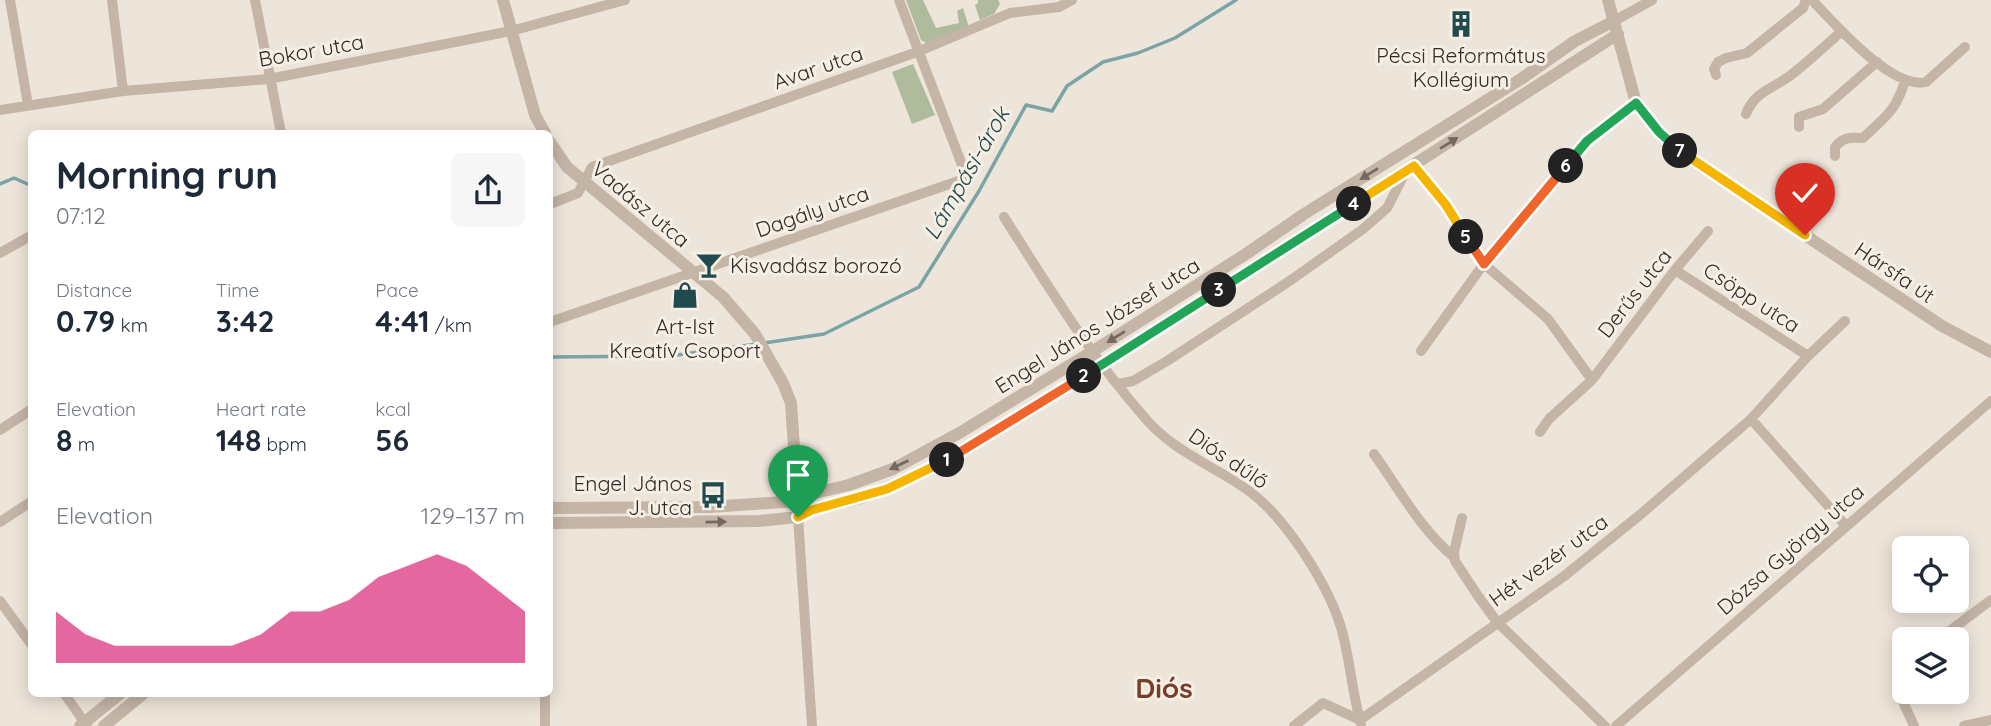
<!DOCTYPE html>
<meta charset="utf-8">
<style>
:root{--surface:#fff;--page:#f6f6f7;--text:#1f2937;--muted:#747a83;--accent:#db2777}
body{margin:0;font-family:Quicksand,sans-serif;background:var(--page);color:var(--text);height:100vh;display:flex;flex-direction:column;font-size:26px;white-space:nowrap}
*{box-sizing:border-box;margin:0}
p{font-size:23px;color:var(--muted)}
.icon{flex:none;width:38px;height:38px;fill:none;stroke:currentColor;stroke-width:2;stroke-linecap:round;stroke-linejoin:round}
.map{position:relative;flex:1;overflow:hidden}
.panel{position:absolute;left:28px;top:130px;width:525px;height:567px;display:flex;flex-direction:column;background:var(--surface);border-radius:10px;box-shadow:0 4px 18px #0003}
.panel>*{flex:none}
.buttons{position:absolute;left:1892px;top:536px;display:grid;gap:14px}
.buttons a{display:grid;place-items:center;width:77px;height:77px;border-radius:10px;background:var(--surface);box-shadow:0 4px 18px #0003;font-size:35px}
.pin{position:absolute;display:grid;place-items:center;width:60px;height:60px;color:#fff;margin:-72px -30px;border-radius:50% 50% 50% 0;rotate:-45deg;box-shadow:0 0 7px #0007}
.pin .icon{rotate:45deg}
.km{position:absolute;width:35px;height:35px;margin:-18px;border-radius:50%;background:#222;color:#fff;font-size:19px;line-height:35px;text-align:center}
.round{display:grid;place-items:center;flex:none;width:74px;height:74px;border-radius:10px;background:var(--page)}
.head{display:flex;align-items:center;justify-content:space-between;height:119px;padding:0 28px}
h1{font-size:38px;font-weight:700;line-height:52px}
.figures{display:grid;grid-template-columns:repeat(3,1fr);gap:10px;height:119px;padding:7px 28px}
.figures div{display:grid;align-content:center}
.figures b{font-size:30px;font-weight:700}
.figures small{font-size:19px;font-weight:400}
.figures p{font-size:19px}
.chart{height:196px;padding:14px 28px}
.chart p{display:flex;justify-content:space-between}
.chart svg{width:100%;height:126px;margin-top:7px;fill:var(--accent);opacity:.7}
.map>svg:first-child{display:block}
.green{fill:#afbb9c}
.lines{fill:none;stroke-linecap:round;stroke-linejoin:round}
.stream{stroke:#7ca4a7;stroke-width:3.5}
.minor{stroke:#c4b5a7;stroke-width:10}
.tertiary{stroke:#c4b5a7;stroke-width:12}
.oneway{fill:#746961}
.split-1-casing{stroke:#fff;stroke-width:14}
.split-2-casing{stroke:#fff;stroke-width:14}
.split-3-casing{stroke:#fff;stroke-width:14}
.split-4-casing{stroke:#fff;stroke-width:14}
.split-5-casing{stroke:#fff;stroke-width:14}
.split-6-casing{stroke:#fff;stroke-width:14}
.split-7-casing{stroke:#fff;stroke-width:14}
.split-8-casing{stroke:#fff;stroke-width:14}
.split-1{stroke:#f5b400;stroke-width:9}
.split-2{stroke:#f0652b;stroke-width:9}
.split-3{stroke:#22a559;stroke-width:9}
.split-4{stroke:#22a559;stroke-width:9}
.split-5{stroke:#f5b400;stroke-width:9}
.split-6{stroke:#f0652b;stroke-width:9}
.split-7{stroke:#22a559;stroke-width:9}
.split-8{stroke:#f5b400;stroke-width:9}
.labels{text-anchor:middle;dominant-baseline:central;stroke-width:6;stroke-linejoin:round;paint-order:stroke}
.street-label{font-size:21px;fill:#322a27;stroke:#f6efe5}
.poi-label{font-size:21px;fill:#322a27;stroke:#f6efe5}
.water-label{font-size:23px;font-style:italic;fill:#214a4e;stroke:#f6efe5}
.district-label{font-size:28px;font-weight:bold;fill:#773e29;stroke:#f6efe5}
</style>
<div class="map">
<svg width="1991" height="726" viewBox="0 0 1991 726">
<rect width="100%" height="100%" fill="#eee5da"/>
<path class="green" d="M906,0H923L936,28L959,23L957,11L963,8L969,27L928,44L921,40Z
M978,0H998L1000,4L994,14L980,20L975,5L978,3Z
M913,64L935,115L912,124L892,72Z"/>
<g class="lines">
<path class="stream" d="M0,184L14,178L32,186
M764,343L824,334L919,287L979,191L1026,105L1052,111L1067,86L1103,62L1138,53L1175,38L1236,0
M550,357L670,356L757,344"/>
<path class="minor" d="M10,0L28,105
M112,0L123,91
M255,0L281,133
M1812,0C1834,23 1892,90 1926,82L1965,47
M1614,21L1652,0
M1716,75L1714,69L1718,62L1726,58L1747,53L1803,8L1806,0
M0,110L123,91L269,79L511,31L625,0
M1746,114C1754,92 1774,88 1791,75C1809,61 1826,45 1842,31
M1799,127V117L1823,109L1877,62
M1835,156V147C1843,137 1851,137 1863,138C1885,117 1897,110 1905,80
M1414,166L1446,205L1484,264L1548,319L1592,380
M550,204L578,193L592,167L917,52L1010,13L1059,7L1072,0
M1004,217C1048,286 1091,357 1145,418C1175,453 1213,465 1249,491C1286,518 1330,587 1342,631C1350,660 1352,691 1360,720L1563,577L1641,514L1751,419L1808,356L1845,321
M0,253L32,235
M1675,270L1808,356
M550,322L967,178L899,0
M1421,351L1496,247L1587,141L1636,103
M1118,384L1133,381L1167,361L1291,280L1363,229L1387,208L1406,171
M1751,419L1846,526
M0,430L32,409
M1540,432L1549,419L1592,380L1675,270L1708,231
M1374,454C1399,489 1421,530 1454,557
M798,517L812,726
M1462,518L1454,552L1455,561L1478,596L1497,622L1605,726
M0,522L32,501
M0,601L32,645
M1939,639L1991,600
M1904,669C1892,689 1906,706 1914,726
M64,693L87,726
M545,726V693
M1294,726L1323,703L1360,720L1361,724
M1616,726L1991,401
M1964,726L1991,720"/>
<path class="tertiary" d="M503,0L535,115L545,133
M1608,0L1636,103L1659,133L1687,157L1942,326L1991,352
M550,142L567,167L723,297L755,334L783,383L791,403L798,506
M550,508L710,507L797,501L811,494L849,485L893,469L961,432L1093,351L1246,254L1304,214L1521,79L1575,41L1614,21
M550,523L759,521L798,517L812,510L861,498L915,476L963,451L1032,409L1618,34
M80,726L121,693
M104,726L144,693"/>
</g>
<defs><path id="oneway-solid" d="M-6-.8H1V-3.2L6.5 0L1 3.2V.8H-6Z" transform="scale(1.75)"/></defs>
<g class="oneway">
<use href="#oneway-solid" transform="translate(1449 143) rotate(-32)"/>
<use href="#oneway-solid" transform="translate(1369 174) rotate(148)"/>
<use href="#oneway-solid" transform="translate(1116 337) rotate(148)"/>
<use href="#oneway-solid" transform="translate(899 465) rotate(155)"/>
<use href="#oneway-solid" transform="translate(716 522) rotate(-1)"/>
</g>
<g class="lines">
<defs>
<path id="split-1" d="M798,517L812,510L887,489L947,460"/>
<path id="split-2" d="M947,460L1084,376"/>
<path id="split-3" d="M1084,376L1219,290"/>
<path id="split-4" d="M1219,290L1354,204"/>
<path id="split-5" d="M1354,204L1414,166L1446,205L1466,237"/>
<path id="split-6" d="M1466,237L1484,264L1566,166"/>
<path id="split-7" d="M1566,166L1587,141L1636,103L1659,132L1680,151"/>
<path id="split-8" d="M1680,151L1805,235"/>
</defs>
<use href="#split-1" class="split-1-casing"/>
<use href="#split-2" class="split-2-casing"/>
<use href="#split-3" class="split-3-casing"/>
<use href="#split-4" class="split-4-casing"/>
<use href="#split-5" class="split-5-casing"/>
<use href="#split-6" class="split-6-casing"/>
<use href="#split-7" class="split-7-casing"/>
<use href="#split-8" class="split-8-casing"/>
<use href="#split-1" class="split-1"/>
<use href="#split-2" class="split-2"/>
<use href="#split-3" class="split-3"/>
<use href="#split-4" class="split-4"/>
<use href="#split-5" class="split-5"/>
<use href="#split-6" class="split-6"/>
<use href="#split-7" class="split-7"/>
<use href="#split-8" class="split-8"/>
</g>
<defs>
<symbol id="building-bare" viewBox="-9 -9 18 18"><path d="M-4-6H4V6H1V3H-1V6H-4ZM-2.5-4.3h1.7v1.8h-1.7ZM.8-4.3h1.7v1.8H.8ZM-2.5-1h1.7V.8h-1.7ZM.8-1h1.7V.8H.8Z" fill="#214a4e" stroke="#f6efe5" stroke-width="2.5" paint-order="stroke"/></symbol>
<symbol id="bar-bare" viewBox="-9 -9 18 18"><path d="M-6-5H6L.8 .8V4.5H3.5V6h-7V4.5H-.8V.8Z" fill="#214a4e" stroke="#f6efe5" stroke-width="2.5" paint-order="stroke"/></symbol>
<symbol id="shop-bare" viewBox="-9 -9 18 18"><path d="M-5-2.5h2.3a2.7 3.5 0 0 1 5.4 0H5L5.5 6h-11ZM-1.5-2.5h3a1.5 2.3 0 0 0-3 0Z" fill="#214a4e" stroke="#f6efe5" stroke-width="2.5" paint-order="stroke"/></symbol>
<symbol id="bus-bare" viewBox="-9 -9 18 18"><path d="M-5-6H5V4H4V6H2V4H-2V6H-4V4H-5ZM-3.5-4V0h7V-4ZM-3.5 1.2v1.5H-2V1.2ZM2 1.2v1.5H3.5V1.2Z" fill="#214a4e" stroke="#f6efe5" stroke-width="2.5" paint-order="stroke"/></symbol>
</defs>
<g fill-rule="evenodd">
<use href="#building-bare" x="1442" y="5" width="38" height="38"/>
<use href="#bar-bare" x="690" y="246" width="38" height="38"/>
<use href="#shop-bare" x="666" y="276" width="38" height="38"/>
<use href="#bus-bare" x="694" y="476" width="38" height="38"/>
</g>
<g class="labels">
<g class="street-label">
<text transform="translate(311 50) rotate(-10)">Bokor utca</text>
<text transform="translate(818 67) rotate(-19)">Avar utca</text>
<text transform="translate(641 204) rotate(40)">Vadász utca</text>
<text transform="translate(812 211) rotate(-19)">Dagály utca</text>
<text transform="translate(1895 272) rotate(34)">Hársfa út</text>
<text transform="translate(1634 293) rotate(-52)">Derűs utca</text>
<text transform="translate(1752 297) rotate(33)">Csöpp utca</text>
<text transform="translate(1097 325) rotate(-32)">Engel János József utca</text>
<text transform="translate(1229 458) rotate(34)">Diós dűlő</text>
<text transform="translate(1790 549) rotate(-41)">Dózsa György utca</text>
<text transform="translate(1548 560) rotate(-36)">Hét vezér utca</text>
</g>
<g class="poi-label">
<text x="1461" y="55">Pécsi Református<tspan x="1461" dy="24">Kollégium</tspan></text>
<text x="730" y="265" text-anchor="start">Kisvadász borozó</text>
<text x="685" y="326">Art-Ist<tspan x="685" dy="24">Kreatív Csoport</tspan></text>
<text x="692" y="483" text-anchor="end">Engel János<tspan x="692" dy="24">J. utca</tspan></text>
</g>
<g class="water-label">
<text transform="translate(966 173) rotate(-60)">Lámpási-árok</text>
</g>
<g class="district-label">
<text x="1164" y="687">Diós</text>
</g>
</g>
</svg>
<div class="buttons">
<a><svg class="icon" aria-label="locate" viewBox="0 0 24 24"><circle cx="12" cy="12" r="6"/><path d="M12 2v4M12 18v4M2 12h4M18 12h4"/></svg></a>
<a><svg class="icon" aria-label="layers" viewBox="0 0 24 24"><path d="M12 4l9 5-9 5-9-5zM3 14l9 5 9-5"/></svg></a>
</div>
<div class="pin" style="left:798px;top:517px;background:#1e9e55"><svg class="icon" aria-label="arrive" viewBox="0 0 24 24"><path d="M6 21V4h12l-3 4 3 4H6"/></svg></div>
<div class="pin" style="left:1805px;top:235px;background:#d93025"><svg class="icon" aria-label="check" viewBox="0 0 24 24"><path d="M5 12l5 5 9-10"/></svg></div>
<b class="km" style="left:947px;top:460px">1</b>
<b class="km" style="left:1084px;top:376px">2</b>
<b class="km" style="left:1219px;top:290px">3</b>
<b class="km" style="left:1354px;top:204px">4</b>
<b class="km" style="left:1466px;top:237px">5</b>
<b class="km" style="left:1566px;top:166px">6</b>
<b class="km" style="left:1680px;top:151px">7</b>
<section class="panel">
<div class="head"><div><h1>Morning run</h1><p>07:12</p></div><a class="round"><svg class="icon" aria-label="share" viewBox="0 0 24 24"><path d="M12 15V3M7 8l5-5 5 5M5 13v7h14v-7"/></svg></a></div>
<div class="figures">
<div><p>Distance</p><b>0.79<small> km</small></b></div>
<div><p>Time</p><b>3:42</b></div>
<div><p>Pace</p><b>4:41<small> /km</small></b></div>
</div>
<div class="figures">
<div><p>Elevation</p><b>8<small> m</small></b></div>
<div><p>Heart rate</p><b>148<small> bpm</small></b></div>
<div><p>kcal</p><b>56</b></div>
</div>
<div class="chart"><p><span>Elevation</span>129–137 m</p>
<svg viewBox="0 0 160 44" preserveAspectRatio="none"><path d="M0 44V26L10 34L20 38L30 38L40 38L50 38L60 38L70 34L80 26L90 26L100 22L110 14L120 10L130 6L140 10L150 18L160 26V44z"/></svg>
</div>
</section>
</div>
